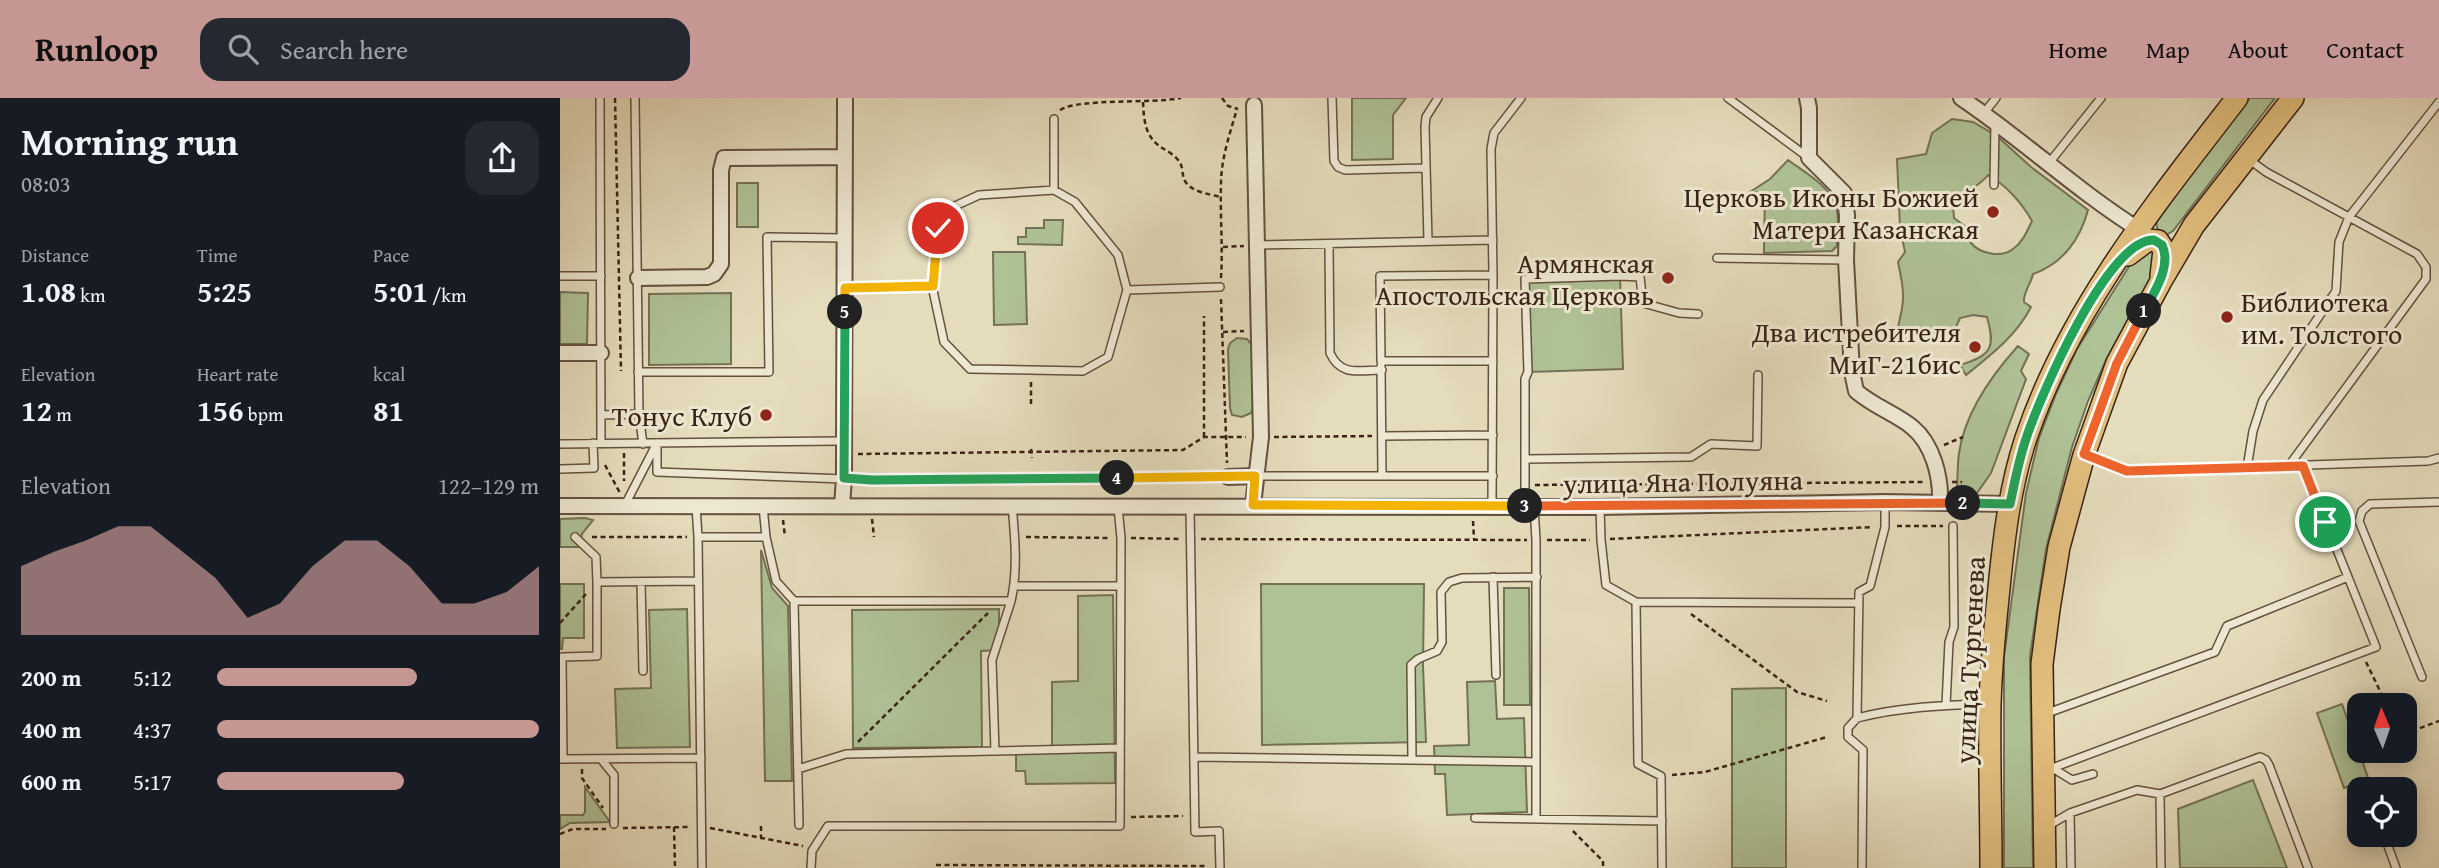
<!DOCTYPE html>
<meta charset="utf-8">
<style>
:root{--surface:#171b24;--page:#242831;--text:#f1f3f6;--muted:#9ea1a6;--accent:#c59692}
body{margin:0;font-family:"Gentium Book Plus",serif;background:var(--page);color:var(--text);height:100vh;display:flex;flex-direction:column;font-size:26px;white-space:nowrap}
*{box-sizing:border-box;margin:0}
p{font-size:23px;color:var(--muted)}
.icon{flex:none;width:38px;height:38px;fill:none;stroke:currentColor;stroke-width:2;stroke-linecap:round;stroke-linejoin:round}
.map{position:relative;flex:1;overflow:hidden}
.details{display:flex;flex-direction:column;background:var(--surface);width:560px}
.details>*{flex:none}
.needle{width:46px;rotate:358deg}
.controls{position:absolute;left:1787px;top:595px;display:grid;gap:14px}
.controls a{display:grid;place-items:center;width:70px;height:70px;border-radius:14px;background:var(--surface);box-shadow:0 4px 18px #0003;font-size:35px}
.pin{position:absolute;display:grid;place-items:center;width:60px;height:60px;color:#fff;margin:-30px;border:4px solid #fff;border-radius:50%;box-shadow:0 2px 7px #0007}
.km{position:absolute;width:35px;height:35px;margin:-18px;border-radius:50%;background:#222;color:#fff;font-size:19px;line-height:35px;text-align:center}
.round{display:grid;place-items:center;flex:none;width:74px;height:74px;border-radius:21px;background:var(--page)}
.head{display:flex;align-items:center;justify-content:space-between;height:119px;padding:0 21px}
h1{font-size:38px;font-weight:700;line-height:52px}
.metrics{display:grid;grid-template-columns:repeat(3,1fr);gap:10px;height:119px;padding:7px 21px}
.metrics div{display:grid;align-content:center}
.metrics b{font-size:30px;font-weight:700}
.metrics small{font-size:19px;font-weight:400}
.metrics p{font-size:19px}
.chart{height:196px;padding:14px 21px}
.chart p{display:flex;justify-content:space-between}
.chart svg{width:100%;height:126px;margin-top:7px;fill:var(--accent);opacity:.7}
ul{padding:0 21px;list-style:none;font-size:23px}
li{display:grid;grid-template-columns:112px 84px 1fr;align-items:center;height:52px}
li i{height:18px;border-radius:9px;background:var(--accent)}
header{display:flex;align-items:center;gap:42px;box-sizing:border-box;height:98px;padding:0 35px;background:var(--accent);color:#111}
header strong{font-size:33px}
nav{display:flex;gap:38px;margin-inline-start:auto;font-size:24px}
.search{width:490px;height:63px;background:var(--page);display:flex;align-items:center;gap:18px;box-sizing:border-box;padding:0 24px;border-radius:21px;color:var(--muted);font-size:26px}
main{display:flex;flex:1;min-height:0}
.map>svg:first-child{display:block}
.green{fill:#afc296;stroke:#747256;stroke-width:2;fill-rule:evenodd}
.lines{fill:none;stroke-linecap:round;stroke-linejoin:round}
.lane-casing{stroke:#645140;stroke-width:10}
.street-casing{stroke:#645140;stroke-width:18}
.primary-casing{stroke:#392317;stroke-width:24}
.path{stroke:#392317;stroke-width:2.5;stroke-dasharray:5 3.5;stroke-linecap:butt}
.lane{stroke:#eee8d3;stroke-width:7}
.street{stroke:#eee8d3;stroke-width:14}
.primary{stroke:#e2be7e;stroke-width:21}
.split-1-casing{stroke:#fff;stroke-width:14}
.split-2-casing{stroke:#fff;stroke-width:14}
.split-3-casing{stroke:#fff;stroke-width:14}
.split-4-casing{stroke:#fff;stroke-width:14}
.split-5-casing{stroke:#fff;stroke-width:14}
.split-6-casing{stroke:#fff;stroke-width:14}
.split-1{stroke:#f0652b;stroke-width:9}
.split-2{stroke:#22a559;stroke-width:9}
.split-3{stroke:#f0652b;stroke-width:9}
.split-4{stroke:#f5b400;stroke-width:9}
.split-5{stroke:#22a559;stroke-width:9}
.split-6{stroke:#f5b400;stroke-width:9}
.poi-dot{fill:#8f2418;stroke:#eee8d3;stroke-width:2.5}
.labels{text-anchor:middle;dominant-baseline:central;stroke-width:6;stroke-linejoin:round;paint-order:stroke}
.poi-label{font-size:28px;fill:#392317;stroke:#eee8d3;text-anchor:end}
.street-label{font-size:28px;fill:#392317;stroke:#eee8d3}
</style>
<header>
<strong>Runloop</strong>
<div class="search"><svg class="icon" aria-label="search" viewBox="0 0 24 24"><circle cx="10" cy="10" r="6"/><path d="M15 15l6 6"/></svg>Search here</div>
<nav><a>Home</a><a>Map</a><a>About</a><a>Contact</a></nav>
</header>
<main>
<section class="details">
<div class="head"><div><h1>Morning run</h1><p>08:03</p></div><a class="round"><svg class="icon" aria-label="share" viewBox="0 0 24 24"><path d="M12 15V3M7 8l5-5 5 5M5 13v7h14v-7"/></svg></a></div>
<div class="metrics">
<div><p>Distance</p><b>1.08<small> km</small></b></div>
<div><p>Time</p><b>5:25</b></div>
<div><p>Pace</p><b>5:01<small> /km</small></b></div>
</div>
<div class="metrics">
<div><p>Elevation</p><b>12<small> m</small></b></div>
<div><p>Heart rate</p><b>156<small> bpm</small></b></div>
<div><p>kcal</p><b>81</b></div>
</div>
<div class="chart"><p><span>Elevation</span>122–129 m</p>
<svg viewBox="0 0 160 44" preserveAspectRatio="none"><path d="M0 44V20L10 15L20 11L30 6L40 6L50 15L60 24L70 38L80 33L90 20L100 11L110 11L120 20L130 33L140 33L150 29L160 20V44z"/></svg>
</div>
<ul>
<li><b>200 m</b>5:12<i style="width:62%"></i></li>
<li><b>400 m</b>4:37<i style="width:100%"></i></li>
<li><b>600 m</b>5:17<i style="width:58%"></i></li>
</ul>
</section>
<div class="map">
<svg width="1879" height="770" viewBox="0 0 1879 770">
<rect width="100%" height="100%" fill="#e5dcbc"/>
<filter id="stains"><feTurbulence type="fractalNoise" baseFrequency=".00286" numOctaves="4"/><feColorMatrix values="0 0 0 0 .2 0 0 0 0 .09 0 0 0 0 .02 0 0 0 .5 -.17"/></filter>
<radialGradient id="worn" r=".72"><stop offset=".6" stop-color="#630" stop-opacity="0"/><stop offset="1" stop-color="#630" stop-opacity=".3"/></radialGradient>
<path class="green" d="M792,0H846L833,17V61L792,62Z
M1690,0H1715L1613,133L1606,137C1598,133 1595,130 1597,121Z
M1392,21L1413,24L1437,38L1471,69L1528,112C1520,142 1502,166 1473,176C1471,186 1463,194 1464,204L1471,209C1457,237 1431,257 1406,277L1400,267C1431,257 1436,251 1427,219L1413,217L1400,220L1395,231C1384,233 1372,236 1360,235C1352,235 1347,232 1338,233C1338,224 1341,219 1342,210C1345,195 1341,179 1338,164L1345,154L1340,129L1337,61L1366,56L1372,35ZM1428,77C1446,87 1462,105 1472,123C1467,133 1463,144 1453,151C1442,160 1420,156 1411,145C1408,140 1407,135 1406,129L1394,120L1393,106C1405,91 1416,92 1428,77Z
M1228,62C1244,74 1270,88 1276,108C1280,121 1277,135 1277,148L1272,153L1204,155L1205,94H1190L1210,81Z
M177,85H198V129H177Z
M484,122H503L502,147L458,146V139H466V130H484Z
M1590,147L1600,164L1546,262L1528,303L1512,349L1486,451L1470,558L1473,770H1444V559L1466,395L1479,340L1496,296L1517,251L1580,151Z
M433,154H465L467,226L434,227Z
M1060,178L1063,271L968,274L965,181Z
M0,194L28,195L27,246H0Z
M171,195V266L89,267V196Z
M677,240L687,241L692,247L693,310L691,315L682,319L672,317L670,310L668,251L670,245Z
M1458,248L1469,256L1461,273L1466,281L1431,375L1417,395L1396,399C1398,384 1397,370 1399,355C1405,314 1431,278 1458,248Z
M25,420L33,422L22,436L20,449H0V421Z
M201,452L212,490L228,508L232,683H205Z
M0,486H24V540H3L2,551H0Z
M701,486H864L863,568L866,644L702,647Z
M944,490H969L970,607H944Z
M553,497L555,685L466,686L465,673H456V650L492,649V584L518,583V498Z
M127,511L130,649L57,650L55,591L91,590L89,512Z
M439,511V552L421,553L422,649L293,650L292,512Z
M935,583L937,621L964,620L967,714L887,717L885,676H875L874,648L909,647L907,584Z
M1226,590V770H1172V591Z
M1782,606L1809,682L1784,690L1757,615Z
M1693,682L1727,770H1620L1618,711Z
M25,689L50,724L10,725L0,731V717H23L25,714Z"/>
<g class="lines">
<defs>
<path id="lane" d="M40,0L41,345
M75,0L79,316L83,346
M772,0L774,63L778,69L785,72L866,70
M1168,0L1249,60
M1424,15L1436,0
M1687,60L1706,74L1857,156L1866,169V181L1728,369
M1489,65L1541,0
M1434,87L1435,25
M494,92L515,104L558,157L567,192L548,259L523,273L410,271L384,244L372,188L378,130L395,108L419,97Z
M494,92V21
M868,143L865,29L866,19L878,0
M769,146L770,255C781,279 799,272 822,272
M697,147L933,142
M1157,160L1286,162
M933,177L820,178L821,263H933
M0,178H41
M285,189L372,188
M567,192L660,189
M821,268L822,378
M78,274H209L207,139L284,140
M41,317L79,316
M822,338L933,337
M0,346L283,343
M1526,357L1567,373L1868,363L1879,360
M966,361L1131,359L1151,346L1197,348L1198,277
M1743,368L1788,479
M1687,370L1693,333L1703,302L1776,193L1779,144L1789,119L1879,4
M0,371L34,370L33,345
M695,378H933
M65,407L97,345V374L312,382L668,379
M136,408L138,439L142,770
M203,408L206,439L216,483L234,503L239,727
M932,408L933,177L931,51L934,35L961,0
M965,408V281L968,274L965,181L1060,178L1080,179L1083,205L1119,215L1138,216
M630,409L635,734L659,733L660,770
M974,409L976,442V721
M1040,409L1041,442L1046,487L1076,504L1078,666L1101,678L1102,770
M15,439L36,459L37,484
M138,439H206
M933,479L936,577
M81,484L83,573
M454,488H561
M234,503H451C458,473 455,439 452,407
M1076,504L1297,505
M1862,579L1799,423L1802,413L1810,406L1879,404
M1386,607L1389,544L1394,529L1393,428
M1484,614L1493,613L1655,554L1667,528L1788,479L1816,549L1487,672
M1297,620C1340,609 1384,607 1428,606
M435,653L560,650
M636,659L852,662L851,567L858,561L877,553L882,544L881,494L889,484L902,480L977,479
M1,661L141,660
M3,661L2,559L37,558V484L138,483
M41,661L54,677V726
M852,662L976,664
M238,671L286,656L435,653L432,562L451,503
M1494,671L1512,682L1533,676
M1806,686L1808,691
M1600,696L1601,770
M1510,715L1511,770
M915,720L1102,723
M1488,728L1510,715L1577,692L1600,696L1700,659L1706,662L1709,667L1748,770
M1824,737L1836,770
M251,770L252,753L268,728H560L561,440L558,409
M1302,770L1303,652L1288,639V630L1297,620L1299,494L1310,488L1325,429V404"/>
<path id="street" d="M1247,0L1249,10V60L1284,95L1287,117L1286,162L1292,274L1296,293C1313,308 1336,316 1352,329C1373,346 1381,379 1380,404
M1401,0C1462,41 1516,92 1578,131
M78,180L147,179L154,176L161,166V72L164,60L285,59
M0,255H41
M668,379L695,378
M693,407L701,339L694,7
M0,408L1040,409L1325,404L1449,406
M282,408L284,380L285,0"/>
<path id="primary" d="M1568,157L1588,142L1598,143L1604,152L1601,178
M1431,770C1431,715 1429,661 1430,606C1431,567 1435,529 1439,490C1444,439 1450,388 1466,340C1509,212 1596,105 1677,0
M1485,770L1482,566L1489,511L1499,449L1524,357L1557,265L1601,183L1634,127L1733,0"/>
</defs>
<use href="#lane" class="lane-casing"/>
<use href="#street" class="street-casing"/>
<use href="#primary" class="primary-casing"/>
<path class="path" d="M55,0L61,273
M662,0L668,8L678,11
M583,4C584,24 585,40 604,51C609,54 617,59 620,65C623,69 622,76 624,81C629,94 649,96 661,99
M500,12C519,0 591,6 621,0
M663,149L684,148
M661,180C663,149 660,118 661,86C661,61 670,35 677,11
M661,201L667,365
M663,234L684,233
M471,284V309
M644,339V218
M714,339L812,338
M1384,347L1403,339
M471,351L472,360
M64,355V383
M298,356L623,352L644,339H686
M45,367L60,395
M1392,384H1402
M975,387L1364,384
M312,421L314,439
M223,422L225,439
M913,423L914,441
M1337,428H1383
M32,439H127
M466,439L550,440
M571,440L620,441
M641,441L967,442
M1050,441L1313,429
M987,442H1030
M1131,516L1237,594L1267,603
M0,525L26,496
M1806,564L1821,595
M1844,636L1879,623
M298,644L428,515
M22,671V680L43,710
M1112,677L1145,674L1267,639
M571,719L623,718
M201,728V739
M114,729L115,770
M63,730L130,729
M150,730L243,748
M1013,733L1043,763V770
M0,736L13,731H46
M376,767L646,768"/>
<use href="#lane" class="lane"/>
<use href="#street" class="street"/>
<use href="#primary" class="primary"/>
</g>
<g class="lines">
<defs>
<path id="split-1" d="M1584,213L1557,265L1524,356L1567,373L1743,368L1765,424"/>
<path id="split-2" d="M1403,405L1450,406C1455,383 1459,360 1467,338C1480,299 1548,140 1594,142L1602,147C1612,168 1594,195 1584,213"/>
<path id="split-3" d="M965,408L1403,405"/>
<path id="split-4" d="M557,380L695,378L693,407L965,408"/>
<path id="split-5" d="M285,214L284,380L312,382L557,380"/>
<path id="split-6" d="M285,214V190L373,188L378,130"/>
</defs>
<use href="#split-1" class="split-1-casing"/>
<use href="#split-2" class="split-2-casing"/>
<use href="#split-3" class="split-3-casing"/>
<use href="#split-4" class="split-4-casing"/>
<use href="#split-5" class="split-5-casing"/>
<use href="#split-6" class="split-6-casing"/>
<use href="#split-1" class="split-1"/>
<use href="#split-2" class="split-2"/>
<use href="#split-3" class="split-3"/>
<use href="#split-4" class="split-4"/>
<use href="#split-5" class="split-5"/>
<use href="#split-6" class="split-6"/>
</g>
<g class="poi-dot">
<circle cx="1433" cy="114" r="7"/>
<circle cx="1108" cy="180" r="7"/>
<circle cx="1667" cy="219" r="7"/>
<circle cx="1415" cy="249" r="7"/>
<circle cx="206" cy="317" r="7"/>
</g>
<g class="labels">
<g class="poi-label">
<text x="1419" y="98">Церковь Иконы Божией<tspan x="1419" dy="32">Матери Казанская</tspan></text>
<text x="1094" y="164">Армянская<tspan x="1094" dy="32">Апостольская Церковь</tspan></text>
<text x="1681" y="203" text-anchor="start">Библиотека<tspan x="1681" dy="32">им. Толстого</tspan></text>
<text x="1401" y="233">Два истребителя<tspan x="1401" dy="32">МиГ-21бис</tspan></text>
<text x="192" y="317">Тонус Клуб</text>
</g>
<g class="street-label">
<text transform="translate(1123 383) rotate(-1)">улица Яна Полуяна</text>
<text transform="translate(1409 562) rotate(-87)">улица Тургенева</text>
</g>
</g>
<rect width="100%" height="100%" filter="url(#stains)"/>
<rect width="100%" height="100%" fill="url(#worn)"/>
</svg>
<div class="controls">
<a><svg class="needle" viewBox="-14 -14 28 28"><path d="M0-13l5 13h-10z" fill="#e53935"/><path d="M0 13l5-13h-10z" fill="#9ea1a6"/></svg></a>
<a><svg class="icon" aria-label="locate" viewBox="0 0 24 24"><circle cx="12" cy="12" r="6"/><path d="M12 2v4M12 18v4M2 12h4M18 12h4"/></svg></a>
</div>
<div class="pin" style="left:1765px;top:424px;background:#1e9e55"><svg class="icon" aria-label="arrive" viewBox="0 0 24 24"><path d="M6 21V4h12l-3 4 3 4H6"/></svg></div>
<div class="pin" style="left:378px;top:130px;background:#d93025"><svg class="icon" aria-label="check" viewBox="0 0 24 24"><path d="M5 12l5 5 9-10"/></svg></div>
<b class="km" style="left:1584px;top:213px">1</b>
<b class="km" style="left:1403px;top:405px">2</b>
<b class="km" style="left:965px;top:408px">3</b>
<b class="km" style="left:557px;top:380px">4</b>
<b class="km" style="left:285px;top:214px">5</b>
</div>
</main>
